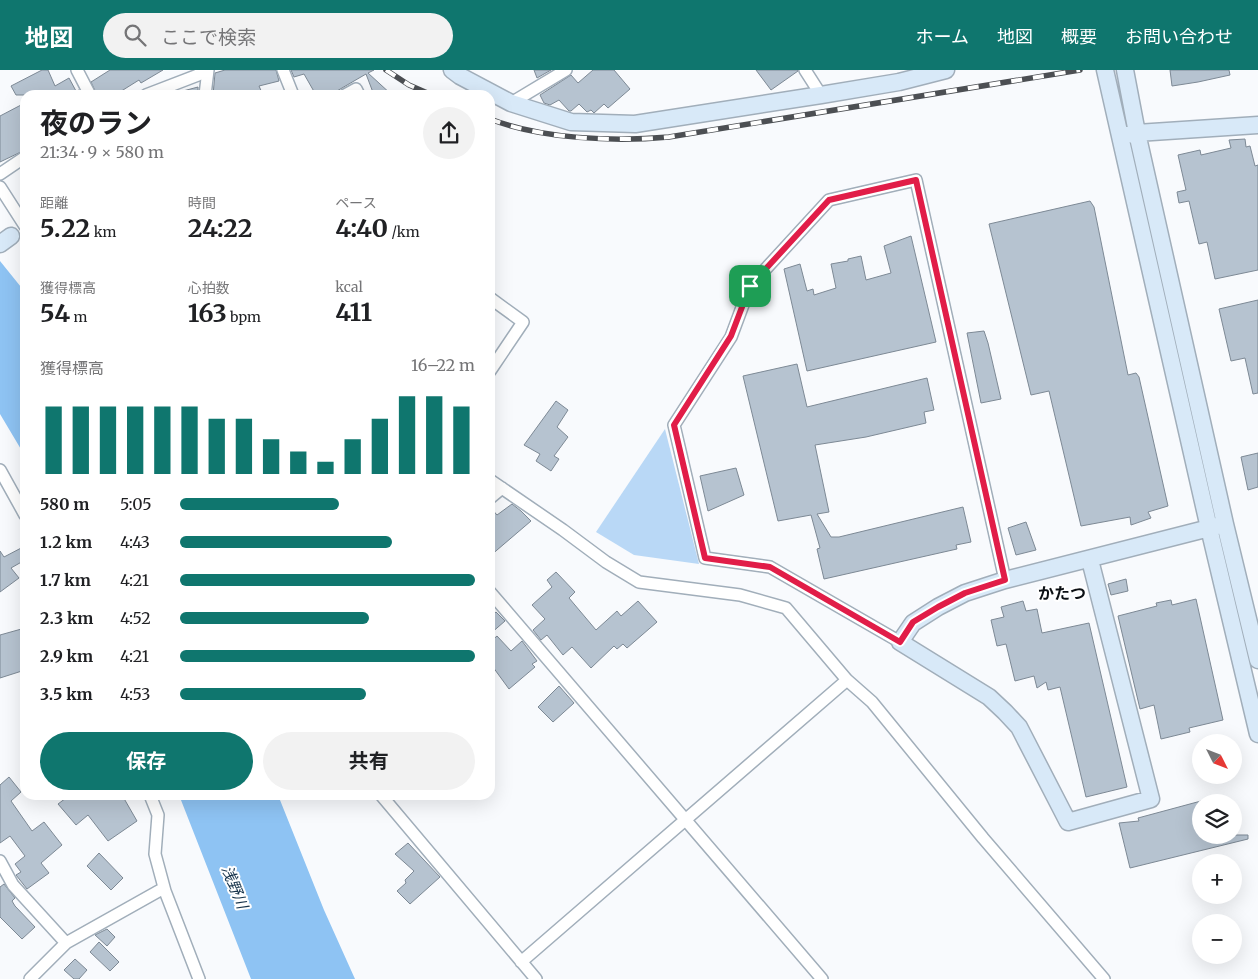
<!DOCTYPE html>
<html lang="ja">
<meta charset="utf-8">
<style>
:root{--surface:#fff;--page:#f2f2f2;--text:#202124;--muted:#757577;--accent:#0f766e}
body{margin:0;font-family:Merriweather,"Noto Sans JP",serif;background:var(--page);color:var(--text);height:100vh;display:flex;flex-direction:column;font-size:19px;white-space:nowrap}
*{box-sizing:border-box;margin:0}
p{font-size:16px;color:var(--muted)}
.icon{flex:none;width:28px;height:28px;fill:none;stroke:currentColor;stroke-width:2;stroke-linecap:round;stroke-linejoin:round}
.map{position:relative;flex:1;overflow:hidden}
.drawer{position:absolute;left:20px;top:20px;width:475px;height:710px;display:flex;flex-direction:column;background:var(--surface);border-radius:15px;box-shadow:0 5px 20px #0002}
.drawer>*{flex:none}
.needle{width:32px;rotate:132deg}
.buttons{position:absolute;left:1192px;top:664px;display:grid;gap:10px}
.buttons a{display:grid;place-items:center;width:50px;height:50px;border-radius:50%;background:var(--surface);box-shadow:0 5px 20px #0002;font-size:25px}
.pin{position:absolute;display:grid;place-items:center;width:42px;height:42px;color:#fff;margin:-21px;border-radius:10px;box-shadow:0 2px 8px #0006}
.round{display:grid;place-items:center;flex:none;width:52px;height:52px;border-radius:26px;background:var(--page)}
.summary{display:flex;align-items:center;justify-content:space-between;height:85px;padding:0 20px}
h1{font-size:28px;font-weight:700;line-height:38px}
.figures{display:grid;grid-template-columns:repeat(3,1fr);gap:8px;height:85px;padding:5px 20px}
.figures div{display:grid;align-content:center}
.figures b{font-size:25px;font-weight:700}
.figures small{font-size:14px;font-weight:400}
.figures p{font-size:14px}
.chart{height:140px;padding:10px 20px}
.chart p{display:flex;justify-content:space-between}
.chart svg{width:100%;height:90px;margin-top:5px;stroke:var(--accent);stroke-width:6}
.button{display:flex;gap:10px;margin-top:auto;padding:10px 20px}
.button a{flex:1;height:58px;border-radius:30px;background:var(--accent);color:#fff;font-size:20px;font-weight:700;line-height:58px;text-align:center}
.button a+a{background:var(--page);color:var(--text)}
ul{padding:0 20px;list-style:none;font-size:16px}
li{display:grid;grid-template-columns:80px 60px 1fr;align-items:center;height:38px}
li i{height:12px;border-radius:6px;background:var(--accent)}
header{display:flex;align-items:center;gap:30px;box-sizing:border-box;height:70px;padding:0 25px;background:var(--accent);color:#fff}
header strong{font-size:24px}
nav{display:flex;gap:28px;margin-inline-start:auto;font-size:18px}
.search{width:350px;height:45px;background:var(--page);display:flex;align-items:center;gap:12px;box-sizing:border-box;padding:0 18px;border-radius:28px;color:var(--muted);font-size:19px}
.map>svg:first-child{display:block}
.green{fill:#b9d8f6}
.water{fill:#8ec3f3}
.building{fill:#b6c3d0;stroke:#7d8995}
.lines{fill:none;stroke-linecap:round;stroke-linejoin:round}
.street-casing{stroke:#a1aeba;stroke-width:14}
.secondary-casing{stroke:#a1aeba;stroke-width:19}
.street{stroke:#fff;stroke-width:11}
.secondary{stroke:#d8e9f8;stroke-width:16}
.rail-casing{stroke:#4c4f53;stroke-width:5.5}
.rail{stroke:#fff;stroke-width:4;stroke-dasharray:11;stroke-linecap:butt}
.route-casing{stroke:#fff;stroke-width:10}
.route{stroke:#e11d48;stroke-width:6}
.labels{text-anchor:middle;dominant-baseline:central;stroke-width:4;stroke-linejoin:round;paint-order:stroke}
.water-label{font-size:15px;font-style:italic;fill:#16334b;stroke:#fff}
.quarter-label{font-size:16px;font-weight:bold;fill:#0c1014;stroke:#fff}
</style>
<header>
<strong>地図</strong>
<div class="search"><svg class="icon" aria-label="search" viewBox="0 0 24 24"><circle cx="10" cy="10" r="6"/><path d="M15 15l6 6"/></svg>ここで検索</div>
<nav><a>ホーム</a><a>地図</a><a>概要</a><a>お問い合わせ</a></nav>
</header>
<div class="map">
<svg width="1258" height="909" viewBox="0 0 1258 909">
<rect width="100%" height="100%" fill="#f8fafd"/>
<path class="green" d="M665,359L699,494L634,485L596,462Z"/>
<path class="water" d="M0,191L25,222V386L0,344Z
M179,725H278L324,840L355,909H251Z"/>
<path class="building" d="M42,0H48L55,16L69,8L76,21L79,20L82,25H16L11,16Z
M110,0H163L141,13L139,10L115,25H97L91,12Z
M225,0H276L279,11L259,16L263,25H213L215,3Z
M291,0H374L368,3L392,25H374L366,4L330,25H316L304,4L294,7Z
M534,0H551L537,8Z
M593,0H614L630,19L608,38L604,34L594,43L591,40L587,42L579,34L571,41H569L559,30L550,35L544,33L540,25L571,5L578,13Z
M756,0H798V1L771,20Z
M1170,0H1229L1230,5L1198,12L1172,16Z
M198,17V25H183V21Z
M21,35L25,43V80L0,92V46Z
M1245,69L1246,77L1250,76L1255,96L1258,95V200L1215,209L1207,172L1199,174L1189,131L1179,133L1177,122L1186,120L1178,85L1200,80L1201,85L1231,78L1229,70Z
M1090,131L1094,137L1128,305L1136,303L1139,307L1168,436L1148,442L1151,448L1131,455L1130,447L1081,456L1049,321L1031,325L989,154Z
M911,166L936,272L807,301L784,199L800,194L807,221L813,219L814,225L836,218L831,194L848,191V189L861,186L866,210L891,203L884,176Z
M1258,230V323L1253,324L1245,288L1231,291L1219,239Z
M984,261L988,273L1001,329L981,333L967,263Z
M797,294L807,337L927,308L934,340L924,342L926,353L866,367L815,375L829,442L817,444L831,467H839L963,437L971,472L956,475L957,479L824,509L817,479L820,478L811,445L778,451L743,306Z
M556,331L568,340L557,357L568,367L554,386L559,389L551,401L536,391L540,384L524,375Z
M1258,383V417L1248,420L1241,387Z
M736,398L744,425L708,441L700,406Z
M512,434L521,441L531,451L490,486V437L497,445Z
M1026,452L1036,480L1016,485L1008,458Z
M25,476V490L11,498L19,508L0,522V481L4,487Z
M556,502L575,522L569,528L596,560L617,541L621,546L638,531L657,552L627,578L623,574L617,579L614,576L591,598L572,577L563,585L547,565L541,570L533,560L545,549L532,535L552,517L547,510Z
M1126,509L1128,521L1111,525L1108,514Z
M1196,529L1223,650L1189,658L1190,662L1161,669L1154,635L1140,639L1118,546L1157,536L1156,533L1171,530L1172,535Z
M1023,531L1026,541L1037,539L1042,563L1089,553L1127,717L1086,727L1060,617L1048,620L1046,612L1037,618L1034,606L1015,611L1006,574L997,576L991,550L1004,547L1001,537Z
M496,542L505,551L490,564V547Z
M25,558V600L0,608V565Z
M497,566L511,581L522,571L537,591L532,594L535,597L509,619L490,593V572Z
M559,616L574,633L553,652L538,637Z
M9,707L21,722L11,731L32,761L44,752L62,775L41,793L49,803L27,819L16,805L21,802L15,794L25,786L10,766L0,773V715Z
M70,725H122L137,751L108,771L88,745L76,755L58,734Z
M1201,731V765H1248V769L1130,798L1119,753L1139,751L1138,748Z
M408,773L440,807L410,834L397,821L406,813L405,810L414,801L395,784Z
M99,783L123,808L111,820L87,796Z
M4,814L15,828L12,831L15,836L35,857L22,869L0,847V817Z
M107,859L115,867L107,876L95,865Z
M99,872L119,892L110,901L90,882Z
M75,889L87,900L79,909H74L64,900Z"/>
<g class="lines">
<defs>
<path id="street" d="M77,0L90,25
M283,0L293,25
M805,0L821,25
M146,25L198,5L202,0
M205,25L208,0
M345,25L356,19L359,25
M511,33L566,0
M0,104L25,87
M0,117L25,156
M490,228L523,252L490,301
M0,400L25,445
M490,410L563,460L606,492L639,512L740,525L786,538L847,610L872,632L983,768L1104,909
M490,428L502,418
M490,522L822,909
M900,572L770,497L705,488L674,355L731,267L750,216L829,130L916,110L1005,510
M150,725L158,745L155,784L165,821L199,909
M381,725L536,909
M0,791L13,815L66,873
M521,892L847,610
M30,909L66,873L164,818"/>
<path id="secondary" d="M452,0L460,6L511,33L571,52L635,54L821,25L899,12L946,0
M1105,0L1209,458L1258,664
M1125,0L1137,63L1225,454L1258,590
M1127,65L1137,63L1258,55
M0,174L11,166
M1090,490L1151,729L1068,752L1019,657L1005,642L989,627L900,572L913,553L938,537L965,523L1005,510L1225,454"/>
</defs>
<use href="#street" class="street-casing"/>
<use href="#secondary" class="secondary-casing"/>
<use href="#street" class="street"/>
<use href="#secondary" class="secondary"/>
<defs>
<path id="rail" d="M386,0L409,15L432,25
M490,49C542,69 614,72 669,67L1080,0"/>
</defs>
<use href="#rail" class="rail-casing"/>
<use href="#rail" class="rail"/>
</g>
<g class="lines">
<defs>
<path id="route" d="M916,110L1005,510L965,523L938,537L913,552L900,572L770,497L705,488L674,355L731,266L750,216L829,130Z"/>
</defs>
<use href="#route" class="route-casing"/>
<use href="#route" class="route"/>
</g>
<g class="labels">
<g class="water-label">
<text transform="translate(235 817) rotate(68)">浅野川</text>
</g>
<g class="quarter-label">
<text x="1062" y="523">かたつ</text>
</g>
</g>
</svg>
<div class="buttons">
<a><svg class="needle" viewBox="-14 -14 28 28"><path d="M0-13l5 13h-10z" fill="#e53935"/><path d="M0 13l5-13h-10z" fill="#757577"/></svg></a>
<a><svg class="icon" aria-label="layers" viewBox="0 0 24 24"><path d="M12 4l9 5-9 5-9-5zM3 14l9 5 9-5"/></svg></a>
<a>+</a>
<a>−</a>
</div>
<div class="pin" style="left:750px;top:216px;background:#1e9e55"><svg class="icon" aria-label="arrive" viewBox="0 0 24 24"><path d="M6 21V4h12l-3 4 3 4H6"/></svg></div>
<section class="drawer">
<div class="summary"><div><h1>夜のラン</h1><p>21:34 · 9 × 580 m</p></div><a class="round"><svg class="icon" aria-label="share" viewBox="0 0 24 24"><path d="M12 15V3M7 8l5-5 5 5M5 13v7h14v-7"/></svg></a></div>
<div class="figures">
<div><p>距離</p><b>5.22<small> km</small></b></div>
<div><p>時間</p><b>24:22</b></div>
<div><p>ペース</p><b>4:40<small> /km</small></b></div>
</div>
<div class="figures">
<div><p>獲得標高</p><b>54<small> m</small></b></div>
<div><p>心拍数</p><b>163<small> bpm</small></b></div>
<div><p>kcal</p><b>411</b></div>
</div>
<div class="chart"><p><span>獲得標高</span>16–22 m</p>
<svg viewBox="0 0 160 44" preserveAspectRatio="none"><path d="M5 44V11M15 44V11M25 44V11M35 44V11M45 44V11M55 44V11M65 44V17M75 44V17M85 44V27M95 44V33M105 44V38M115 44V27M125 44V17M135 44V6M145 44V6M155 44V11"/></svg>
</div>
<ul>
<li><b>580 m</b>5:05<i style="width:54%"></i></li>
<li><b>1.2 km</b>4:43<i style="width:72%"></i></li>
<li><b>1.7 km</b>4:21<i style="width:100%"></i></li>
<li><b>2.3 km</b>4:52<i style="width:64%"></i></li>
<li><b>2.9 km</b>4:21<i style="width:100%"></i></li>
<li><b>3.5 km</b>4:53<i style="width:63%"></i></li>
</ul>
<div class="button"><a>保存</a><a>共有</a></div>
</section>
</div>
